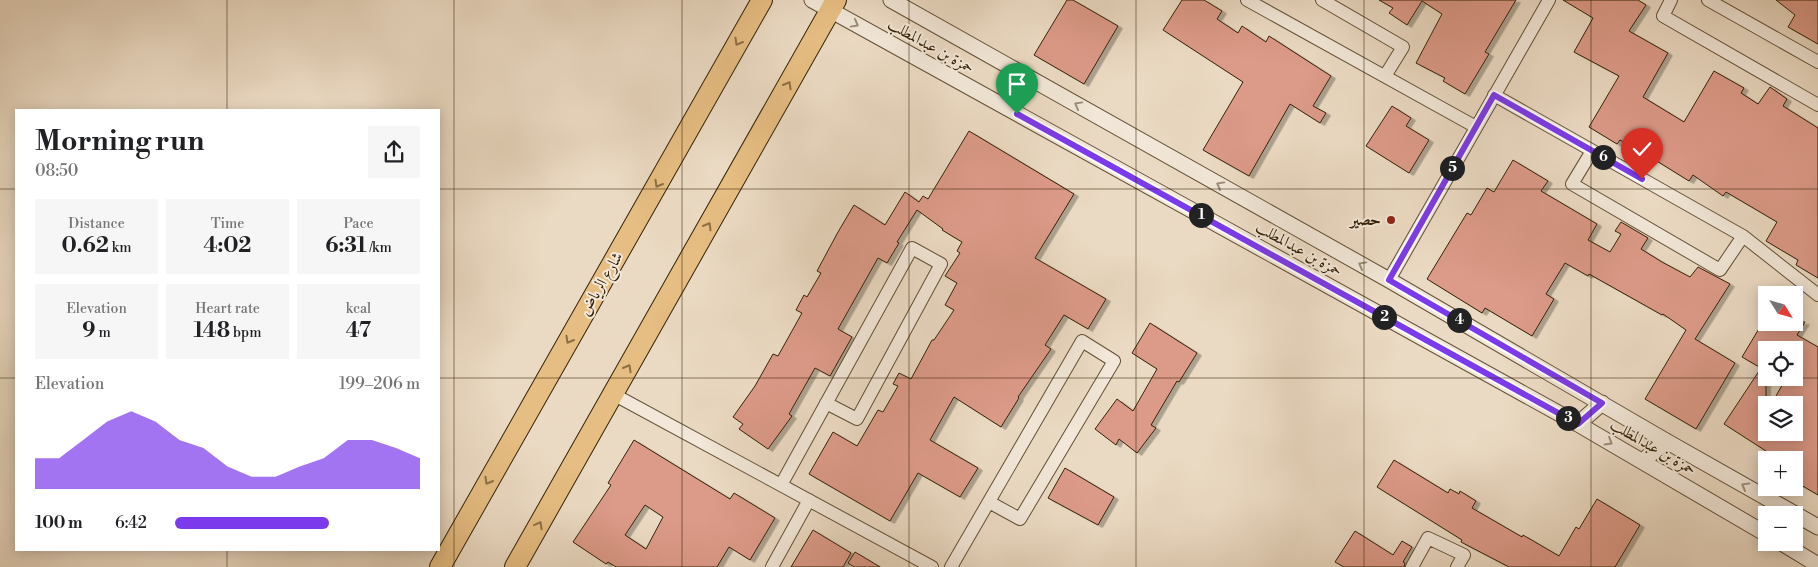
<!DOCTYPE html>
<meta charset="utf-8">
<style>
:root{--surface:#fff;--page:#f6f6f6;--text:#202124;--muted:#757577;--accent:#7c3aed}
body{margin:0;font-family:"Libre Bodoni",Amiri,serif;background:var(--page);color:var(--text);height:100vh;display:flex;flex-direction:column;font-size:19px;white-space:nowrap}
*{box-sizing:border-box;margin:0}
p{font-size:16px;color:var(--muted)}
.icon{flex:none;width:28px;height:28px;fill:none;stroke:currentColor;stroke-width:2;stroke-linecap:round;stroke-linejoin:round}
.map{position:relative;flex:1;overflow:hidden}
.side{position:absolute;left:15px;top:109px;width:425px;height:442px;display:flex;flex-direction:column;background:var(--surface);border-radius:0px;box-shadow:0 2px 12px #0003}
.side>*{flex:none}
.needle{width:32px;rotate:127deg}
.fabs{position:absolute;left:1758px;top:286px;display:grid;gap:10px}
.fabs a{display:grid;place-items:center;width:45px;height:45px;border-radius:0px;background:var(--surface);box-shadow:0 2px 12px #0003;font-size:25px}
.pin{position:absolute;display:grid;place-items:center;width:42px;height:42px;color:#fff;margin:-51px -21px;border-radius:50% 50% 50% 0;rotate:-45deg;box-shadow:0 0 5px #0007}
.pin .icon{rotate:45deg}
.km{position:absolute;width:25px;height:25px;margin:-12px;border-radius:50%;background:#222;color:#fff;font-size:14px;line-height:25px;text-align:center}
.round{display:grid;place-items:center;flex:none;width:52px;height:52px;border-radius:0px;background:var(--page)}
.summary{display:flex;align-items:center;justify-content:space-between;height:85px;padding:0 20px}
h1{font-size:28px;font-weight:800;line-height:38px}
.stats{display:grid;grid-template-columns:repeat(3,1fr);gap:8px;height:85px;padding:5px 20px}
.stats div{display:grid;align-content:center;border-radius:0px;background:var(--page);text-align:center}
.stats b{font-size:21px;font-weight:800}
.stats small{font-size:14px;font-weight:400}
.stats p{font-size:14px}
.chart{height:140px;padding:10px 20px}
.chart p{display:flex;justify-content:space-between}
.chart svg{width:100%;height:90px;margin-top:5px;fill:var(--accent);opacity:.7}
ul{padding:0 20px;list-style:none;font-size:16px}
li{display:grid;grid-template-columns:80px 60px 1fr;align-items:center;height:38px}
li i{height:12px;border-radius:6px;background:var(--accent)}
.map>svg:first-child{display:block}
.building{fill:#dc9a88;stroke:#352207;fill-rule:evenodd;filter:url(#shadow)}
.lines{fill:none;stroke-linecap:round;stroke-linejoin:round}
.minor-casing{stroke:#625036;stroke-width:14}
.tertiary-casing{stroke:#625036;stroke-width:17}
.primary-casing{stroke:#352207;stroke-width:22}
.minor{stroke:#f2e7d8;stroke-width:12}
.tertiary{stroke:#f2e7d8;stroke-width:15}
.primary{stroke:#e6bd82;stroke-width:20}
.oneway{stroke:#9d8e7a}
.oneway2{stroke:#8e7044}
.route-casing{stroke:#fff;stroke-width:10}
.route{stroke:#7c3aed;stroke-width:6}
.grid{fill:none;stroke:#352207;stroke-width:1;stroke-opacity:0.55}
.poi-dot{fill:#8f2418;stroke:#f2e7d8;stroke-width:2}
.labels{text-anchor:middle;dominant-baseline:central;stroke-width:4;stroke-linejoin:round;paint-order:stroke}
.street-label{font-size:16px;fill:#352207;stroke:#f2e7d8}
.poi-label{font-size:16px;font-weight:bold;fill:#352207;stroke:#f2e7d8;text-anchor:end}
</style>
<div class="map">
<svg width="1818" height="567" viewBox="0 0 1818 567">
<defs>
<filter id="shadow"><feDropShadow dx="4.5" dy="2.5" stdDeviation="0" flood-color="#0004"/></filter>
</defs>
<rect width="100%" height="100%" fill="#ebdac3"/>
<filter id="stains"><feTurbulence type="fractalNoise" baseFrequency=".004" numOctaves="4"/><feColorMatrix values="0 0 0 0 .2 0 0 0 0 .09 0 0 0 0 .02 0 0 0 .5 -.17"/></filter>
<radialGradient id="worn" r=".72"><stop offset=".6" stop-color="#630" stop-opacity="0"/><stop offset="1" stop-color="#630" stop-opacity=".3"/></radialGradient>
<path class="building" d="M1067,0H1073L1118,26L1084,84L1034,55Z
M1182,0H1204L1222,11L1217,19L1238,33L1242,26L1266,42L1269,36L1331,76L1313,106L1326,113L1320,123L1290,104L1249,176L1203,150L1243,82L1163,30Z
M1379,0H1516L1485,52L1489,54L1465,94L1443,81L1445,78L1416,63L1442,14L1422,1L1407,25L1389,13L1393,8Z
M1563,0H1638L1646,5L1629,31L1668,53L1643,97L1684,122L1714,71L1744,88L1741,93L1758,104L1770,87L1787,99L1783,106L1818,128V278L1796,265L1798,260L1766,241L1777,222L1726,192L1723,196L1693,175L1689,181L1639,150V151L1620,140L1617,144L1589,127L1619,76L1574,52L1593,18Z
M1776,0H1818V44L1788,27L1795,15Z
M1392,106L1411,118L1406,126L1429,140L1409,173L1366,146Z
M969,131L1074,194L1035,258L1106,299L1088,329L1064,315L1045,345L1051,349L1018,397L1019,398L1001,427L954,397L930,440L978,468L960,497L918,473L890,521L809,474L833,432L857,446L878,410L883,412L898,386L893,384L899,373L911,379L932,340H934L954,310L945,305L957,283L945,276L960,253L957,251L962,242L942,230L943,229L917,210L897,242L899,243L887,263L878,258L838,329L852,337L830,376L815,368L789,414L792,416L768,449L739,429L743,424L733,417L755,386L773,354L778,356L802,313L796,310L804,295L807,297L821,273L817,271L838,232L854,205L885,225L905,192L919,202L923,196L928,199Z
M1513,160L1548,181L1541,191L1597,224L1588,240L1610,252L1621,234L1615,231L1621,222L1648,238L1641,249L1662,262L1690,277L1698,267L1730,284L1695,339L1735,363L1696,429L1645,399L1686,330L1663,314L1662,315L1589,274L1588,276L1565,263L1546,294L1554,299L1532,336L1485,308L1482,313L1427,279L1467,213L1471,215L1487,188L1494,192Z
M1763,322H1805L1797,335L1818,347V495L1794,481V460H1760L1766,451L1724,424L1761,368L1742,357ZM1766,350H1802L1794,364V378H1786L1771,405H1794V432H1766Z
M1150,323L1197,353L1179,382L1177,381L1151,425L1156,428L1137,453L1119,439L1116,445L1095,429L1117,399L1133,411L1157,369L1132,353Z
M634,440L730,499L734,493L775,518L750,560L729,547L717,567H616L608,562L606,564L573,542L611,485L608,483ZM645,505L663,517L646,549L625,535Z
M1394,460L1448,493L1450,489L1459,494L1460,491L1476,501L1472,508L1522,537L1523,535L1559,556L1576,527L1579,529L1597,499L1640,525L1615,567H1509L1461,542L1462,540L1377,487Z
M1065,468L1114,497L1098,525L1048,498Z
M813,530L851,553L843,567H791Z
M1355,531L1393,555L1402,541L1412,547L1403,562L1405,563L1404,567H1344L1335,562Z
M855,552L880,567H854L848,563Z"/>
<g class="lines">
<defs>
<path id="minor" d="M1247,0L1476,127
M1322,0L1403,47L1385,76
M1671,0L1663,16L1818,105
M1708,0L1818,62
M1494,95L1743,236L1720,270L1572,184L1592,151
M1743,236L1818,295
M1389,280L1549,0
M613,394L932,567
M781,485L912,248L941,264L857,419L826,403
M772,567L809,500
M951,567L1082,341L1114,361L1020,519L989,502
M1412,567L1428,538L1464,555L1457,567"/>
<path id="tertiary" d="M812,0L1578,424L1766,534
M891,0L1389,280L1666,441L1818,527
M1578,424L1602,403
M1643,461L1666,441
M1780,542L1818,565"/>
<path id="primary" d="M440,567L762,0
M515,567L836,0"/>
</defs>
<use href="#minor" class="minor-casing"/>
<use href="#tertiary" class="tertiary-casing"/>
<use href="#primary" class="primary-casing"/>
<use href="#minor" class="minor"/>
<use href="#tertiary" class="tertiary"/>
<use href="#primary" class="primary"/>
</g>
<defs><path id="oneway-chevron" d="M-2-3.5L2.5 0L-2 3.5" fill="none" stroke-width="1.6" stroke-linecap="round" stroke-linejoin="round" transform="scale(1.25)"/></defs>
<g class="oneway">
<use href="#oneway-chevron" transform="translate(855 24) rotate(29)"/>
<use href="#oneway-chevron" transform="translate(1078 105) rotate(-151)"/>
<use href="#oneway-chevron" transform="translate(1220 185) rotate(-151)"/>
<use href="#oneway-chevron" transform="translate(1362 265) rotate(-151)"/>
<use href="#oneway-chevron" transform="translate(1609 442) rotate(30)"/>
<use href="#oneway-chevron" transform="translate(1745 486) rotate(-151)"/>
</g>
<g class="oneway2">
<use href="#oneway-chevron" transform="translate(738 42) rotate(120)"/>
<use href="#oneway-chevron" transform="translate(788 85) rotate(-60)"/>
<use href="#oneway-chevron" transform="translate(658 184) rotate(120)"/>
<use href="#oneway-chevron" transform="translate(708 226) rotate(-60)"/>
<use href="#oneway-chevron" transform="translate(569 340) rotate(120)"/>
<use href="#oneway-chevron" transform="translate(628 368) rotate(-60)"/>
<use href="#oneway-chevron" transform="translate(488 481) rotate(120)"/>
<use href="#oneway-chevron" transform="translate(539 525) rotate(-61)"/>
</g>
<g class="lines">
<defs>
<path id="route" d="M1017,114L1578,424L1602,403L1389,280L1494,95L1642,179"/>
</defs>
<use href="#route" class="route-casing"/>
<use href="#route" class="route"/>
</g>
<path class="grid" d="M227,0V110M454,0V567M682,0V567M909,0V567M1136,0V567M1364,0V567M1591,0V567M0,189H16M439,189H1818M0,378H16M439,378H1818M227,550V567"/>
<circle class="poi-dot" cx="1391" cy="220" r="5"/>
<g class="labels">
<g class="street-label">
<text transform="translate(931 46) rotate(29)">حمزة بن عبدالمطلب</text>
<text transform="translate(1299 249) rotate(29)">حمزة بن عبدالمطلب</text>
<text transform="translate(601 284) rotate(-60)">شارع الرياض</text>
<text transform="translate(1653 447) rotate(30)">حمزة بن عبدالمطلب</text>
</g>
<g class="poi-label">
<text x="1381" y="220">حصير</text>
</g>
</g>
<rect width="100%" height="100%" filter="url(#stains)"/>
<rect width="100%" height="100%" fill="url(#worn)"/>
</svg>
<div class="fabs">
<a><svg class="needle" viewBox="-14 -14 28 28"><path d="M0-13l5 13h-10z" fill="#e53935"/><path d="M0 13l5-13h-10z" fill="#757577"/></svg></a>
<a><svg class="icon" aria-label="locate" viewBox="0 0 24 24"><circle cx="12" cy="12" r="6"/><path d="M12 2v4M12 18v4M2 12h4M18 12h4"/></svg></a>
<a><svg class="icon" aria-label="layers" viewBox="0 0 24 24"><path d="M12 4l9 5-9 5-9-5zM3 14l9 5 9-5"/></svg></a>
<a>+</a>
<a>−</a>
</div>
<div class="pin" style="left:1017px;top:114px;background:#1e9e55"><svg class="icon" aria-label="arrive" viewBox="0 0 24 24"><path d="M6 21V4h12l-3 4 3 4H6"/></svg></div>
<div class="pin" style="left:1642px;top:179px;background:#d93025"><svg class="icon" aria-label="check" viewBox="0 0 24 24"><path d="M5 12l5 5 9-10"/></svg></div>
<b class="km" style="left:1201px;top:215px">1</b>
<b class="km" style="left:1384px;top:317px">2</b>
<b class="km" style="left:1568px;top:418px">3</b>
<b class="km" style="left:1459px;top:320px">4</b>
<b class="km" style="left:1452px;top:168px">5</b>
<b class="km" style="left:1603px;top:157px">6</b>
<section class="side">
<div class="summary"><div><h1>Morning run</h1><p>08:50</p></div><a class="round"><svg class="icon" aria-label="share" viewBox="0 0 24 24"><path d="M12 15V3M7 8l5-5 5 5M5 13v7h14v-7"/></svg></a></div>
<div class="stats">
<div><p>Distance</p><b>0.62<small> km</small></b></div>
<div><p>Time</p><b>4:02</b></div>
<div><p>Pace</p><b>6:31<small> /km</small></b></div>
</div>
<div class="stats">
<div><p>Elevation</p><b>9<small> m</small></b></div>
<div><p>Heart rate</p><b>148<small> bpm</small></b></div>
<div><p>kcal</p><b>47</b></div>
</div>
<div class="chart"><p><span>Elevation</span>199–206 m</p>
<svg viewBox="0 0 160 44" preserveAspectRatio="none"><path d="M0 44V29L10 29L20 20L30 11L40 6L50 11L60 20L70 24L80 33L90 38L100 38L110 33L120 29L130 20L140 20L150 24L160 29V44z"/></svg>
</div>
<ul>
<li><b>100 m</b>6:42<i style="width:63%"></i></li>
</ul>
</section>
</div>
